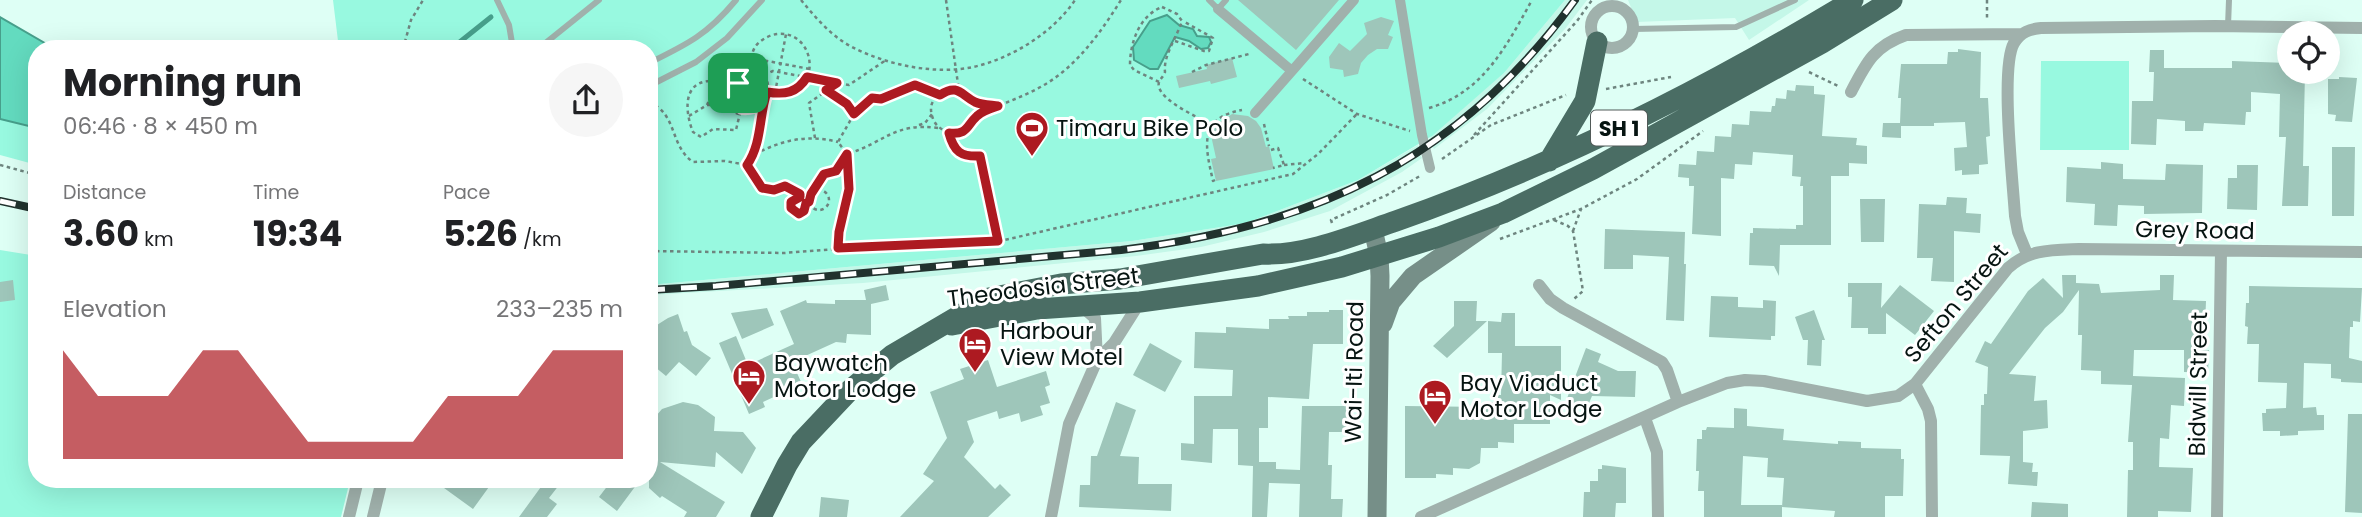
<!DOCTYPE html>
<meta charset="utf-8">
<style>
:root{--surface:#fff;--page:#f6f6f6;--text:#202124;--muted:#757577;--accent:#ad1a21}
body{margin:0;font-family:Poppins,sans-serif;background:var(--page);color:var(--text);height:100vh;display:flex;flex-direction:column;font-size:26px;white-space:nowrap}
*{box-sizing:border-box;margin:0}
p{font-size:23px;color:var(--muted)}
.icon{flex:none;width:38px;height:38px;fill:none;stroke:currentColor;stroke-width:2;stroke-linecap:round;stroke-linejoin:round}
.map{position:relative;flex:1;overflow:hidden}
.details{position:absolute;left:28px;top:40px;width:630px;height:448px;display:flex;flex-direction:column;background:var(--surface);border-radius:28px;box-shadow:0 7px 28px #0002}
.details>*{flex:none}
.buttons{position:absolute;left:2277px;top:21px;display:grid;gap:14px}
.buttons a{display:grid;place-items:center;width:63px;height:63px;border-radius:50%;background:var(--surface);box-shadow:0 7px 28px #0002;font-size:35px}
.pin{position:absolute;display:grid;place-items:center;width:60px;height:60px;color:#fff;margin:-30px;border-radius:14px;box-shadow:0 4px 10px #0006}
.round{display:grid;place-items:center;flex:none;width:74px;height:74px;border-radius:37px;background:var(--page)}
.overview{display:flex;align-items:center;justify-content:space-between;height:119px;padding:0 35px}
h1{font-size:38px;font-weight:700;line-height:52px}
.metrics{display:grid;grid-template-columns:repeat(3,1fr);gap:10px;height:119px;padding:7px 35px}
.metrics div{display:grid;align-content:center}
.metrics b{font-size:35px;font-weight:700}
.metrics small{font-size:19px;font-weight:400}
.metrics p{font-size:19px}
.chart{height:196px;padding:14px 35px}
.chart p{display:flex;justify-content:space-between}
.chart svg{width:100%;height:126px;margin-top:7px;fill:var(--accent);opacity:.7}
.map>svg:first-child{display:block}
.built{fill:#c4f7e8}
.green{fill:#98f9e0}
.water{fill:#63dbbf;stroke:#479f8b;stroke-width:2}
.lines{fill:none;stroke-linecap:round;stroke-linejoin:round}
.stream{stroke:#479f8b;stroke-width:5}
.building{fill:#9ec6ba}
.path{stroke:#6e857f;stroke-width:2.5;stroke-dasharray:3.5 3.5;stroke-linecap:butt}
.service{stroke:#a0b1ac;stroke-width:6}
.pedestrian{stroke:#a0b1ac;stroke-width:10}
.minor{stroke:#a0b1ac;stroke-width:12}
.secondary{stroke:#768f88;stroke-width:19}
.trunk{stroke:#4a6d64;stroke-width:21}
.rail-casing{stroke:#21322e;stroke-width:8}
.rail{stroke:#fff;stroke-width:5;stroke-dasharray:16;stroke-linecap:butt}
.route-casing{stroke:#fff;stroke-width:14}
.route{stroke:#ad1a21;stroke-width:9}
.labels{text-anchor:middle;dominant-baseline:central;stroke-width:6;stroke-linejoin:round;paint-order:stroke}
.shield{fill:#fff;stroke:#515a58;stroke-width:2}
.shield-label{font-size:21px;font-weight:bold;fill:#061411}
.poi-label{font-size:23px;fill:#061411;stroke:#fff;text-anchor:start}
.street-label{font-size:23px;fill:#061411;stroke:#fff}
</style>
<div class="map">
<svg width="2362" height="517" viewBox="0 0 2362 517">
<rect width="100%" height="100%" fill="#defff5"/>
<path class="built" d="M1565,0H1587L1565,29L1487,109L1434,149L1429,140L1432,135L1504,73Z
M1628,0H1809L1749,40L1735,18L1637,22Z
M1418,145L1417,151L1422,158L1402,172L1330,211L1264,232L1201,247L1136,256L863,283L649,295V285L1132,241L1246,223L1358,180Z"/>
<path class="green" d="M333,0H1565L1504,73L1432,136L1358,180L1246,223L1132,241L649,285V49H339Z
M2041,61H2129V150H2040Z
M0,119L37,128V165L0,155Z
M0,250L37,256V480H350L341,517H0Z"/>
<path class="water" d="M1167,15L1179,25L1193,29L1197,36L1209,37L1211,42L1208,48L1201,49L1189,41L1175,37L1158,69H1150L1134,60L1133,47L1150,21Z
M0,17L55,49H37V128L0,119Z"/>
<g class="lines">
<path class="stream" d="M451,49L491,17"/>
</g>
<path class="building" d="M1238,0H1339L1296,50Z
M1381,17L1394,21L1388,35L1393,37L1388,49H1377L1368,55L1361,63L1358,74L1344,77L1343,70L1330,68L1329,57L1339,43L1350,51L1367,34L1364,23Z
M1958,49L1981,52L1980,98H1988L1990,136L1986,137L1988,164L1979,165V174L1962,175V170L1955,171L1954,148L1967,147L1965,122L1934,123V126H1901V138L1882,137L1883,123H1900L1901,98H1898L1901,64H1947L1948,52H1958Z
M2150,50H2164V68H2232V61L2289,63V72H2305L2303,166H2309L2308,206H2282L2286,137H2279L2280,94L2251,92V112H2246L2245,125L2204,123L2203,131H2185V121L2157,119L2156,145L2131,144L2132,101H2153L2154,72H2149Z
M1232,58L1237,77L1211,84L1210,81L1179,88L1176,76L1207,69L1206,65Z
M2339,77L2357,78L2352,122L2335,121L2336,115L2328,114V79H2339Z
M1796,85L1814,86V94L1825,95L1822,136L1857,138L1856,145L1867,146V164L1849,163V176H1831V245H1780L1779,276L1774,266L1749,265L1750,233H1753V228L1796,229V225H1803V186H1800L1801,177L1792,176L1793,155L1753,152L1752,165L1735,164L1734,179L1721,178V236L1692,234L1694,186H1689V178L1678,177L1679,164L1696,165L1697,151L1714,152L1715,136L1731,137L1732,124L1749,125L1750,111L1771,112L1772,106H1775L1776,98L1786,99L1787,90L1795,91Z
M1232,114L1248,116L1256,121L1261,128L1266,147L1269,146L1274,169L1216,181L1211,159L1216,158L1212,140L1213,132L1217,124Z
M2332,147H2355L2354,216H2332Z
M2101,162L2123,164V179L2165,180L2166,164L2203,165L2202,213L2144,214V206L2118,205L2117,226L2094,225L2095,204L2066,202L2067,167L2101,169Z
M2237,165H2258L2257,210L2227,209L2228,178H2237Z
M1947,197L1967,198L1966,213L1981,214L1980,233L1954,231V282L1931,281L1933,258H1917L1919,204L1946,205Z
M1860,199H1885L1884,242H1861Z
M1605,229L1685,232L1684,264H1686L1684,321L1666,320L1669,257L1633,255V269H1604Z
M2062,275H2076V283L2099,284L2101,293L2160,290V275H2174L2173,300L2206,301L2204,350H2209L2208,373L2184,372V350H2134L2133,376L2185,378L2184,406L2171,405L2169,439L2160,438L2159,467L2193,468L2191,512L2158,511V517H2127L2128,470H2133V442H2128L2132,385L2101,384V371L2081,370L2082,335H2078L2079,290L2063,312L2045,328L2009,374L2036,376L2034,401L2047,400L2048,428L2023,431V462L2033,463L2032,472H2038L2037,486L2008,484L2010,456L1980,455L1981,405H1984V394H1987L1988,367L1975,362L1985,341L1991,344L2028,291L2043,278L2063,298Z
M13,280L15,300L0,302V282Z
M1848,283H1882L1881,308L1900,285L1934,311L1915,335L1886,313V334H1868V328H1851L1852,297H1848Z
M886,285L889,300L871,304V335L847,334L846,343L836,342L792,362L802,384L763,402L765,407L749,414L719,343L736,336L748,365L794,344L780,311L806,300L807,303L835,304V300H866L864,290Z
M2249,286L2362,288L2360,322L2353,321V327H2350L2349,358L2362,361V383L2341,382V379L2331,378V364L2304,363L2303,408L2316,407L2317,415H2324V430L2298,431V435L2280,436V431H2263L2262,413H2266V409L2286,408L2287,383L2258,382L2259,344H2247L2248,327L2245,326L2246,303H2249Z
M1711,296L1738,297V307L1763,308V300L1776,301L1775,336H1771V340L1709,337Z
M1454,301H1477L1476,321H1487L1447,358L1433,346L1454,326Z
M767,308L774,325L742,339L731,313Z
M1329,310H1343V344H1313L1309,399L1268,397V428H1259V462H1276V469L1300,470L1302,406H1347V432H1329L1328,465H1332L1331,499H1343L1342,517H1299L1300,484L1269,483L1267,517H1252L1253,466L1238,465V429H1213L1212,463L1181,460V443L1194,444V396H1232L1233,370L1194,368L1195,332L1226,333V327L1269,329V319H1289L1288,316H1307V312H1329Z
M1814,310L1825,340H1822L1821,366L1807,365L1808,340H1803L1795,317Z
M1502,313H1515V346H1561V400L1550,395V424H1514V443L1498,442V448H1481L1480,463L1469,469L1453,468V475L1436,474V478H1405V406L1486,407V402H1498V395H1501L1502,353H1488V321L1501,322Z
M678,314L684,332L687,331L692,345L711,358L696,376L679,362L666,376L649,362V330L668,318Z
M1150,343L1182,361L1165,392L1133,375Z
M1586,348L1601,354L1598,362L1618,371H1636L1635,397L1592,396L1586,410L1566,401Z
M988,360L997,387L1046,371L1050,385L1045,387L1050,403L1040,406L1043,415L1021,422L1019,413L999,419L997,411L967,421L974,442L964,457L995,489L1000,484L1011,495L988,517H900L934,481L923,474L947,438L930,392L964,379L960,369Z
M683,402L698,405L715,417L714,431L743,432L756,448L742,474L716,452L715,467L660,462L725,502L716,517H684L687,512L662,496L660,498L649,488V424L662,409Z
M1116,402L1136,410L1120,456L1139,457L1138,484H1172L1171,511L1079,507L1080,485H1090L1091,456H1097Z
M1734,408L1747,409V426L1784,429L1783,440L1838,444V441L1861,442V448L1901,449V459H1904L1903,496H1885V517H1834L1835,511L1782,507L1784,478L1767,477L1768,458L1743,456L1741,505H1782V517H1704V491H1698L1699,471H1696L1697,439H1702V430H1706L1707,427L1734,428Z
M2348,414H2362V513L2345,512Z
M1602,465L1626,468V503H1616L1615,517H1583L1584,492H1590V481H1598V469H1602Z
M433,480H494L473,509Z
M546,480H563L549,498L557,504L547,517H519Z
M612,480H640L617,511L599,497Z
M821,497L849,500L847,517H819Z
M2032,502L2068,504V517H2031Z"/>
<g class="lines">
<path class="path" d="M801,0C816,18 831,36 852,47C887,65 935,75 973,67C1011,59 1054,32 1075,0
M946,0L959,91
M1987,0V20
M1162,7L1177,14L1182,21C1177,37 1163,56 1165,72C1163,78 1157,81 1159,87C1163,102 1198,117 1211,125
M1175,41L1204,51H1209L1213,38L1183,21
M403,49L411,20L423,0
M751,58L810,69
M724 87a22 22 0 1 1 44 0a22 22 0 1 1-44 0Z
M1192,72L1206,65L1249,54
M1809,72L1838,86
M764,75L773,71L849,85L886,60
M737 87a9 9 0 1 1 18 0a9 9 0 1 1-18 0Z
M747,79C749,69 750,56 755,47C760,40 769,35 777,34C814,30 823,87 786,93C776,95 765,91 754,89
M1303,79L1357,114L1410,131
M1159,82L1134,70L1130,65C1130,43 1139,16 1162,7
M718,85C720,100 724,109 739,114
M737,86C728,84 718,81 709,81C681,83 686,115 693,132L701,137L713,129L736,130L744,96
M1606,89L1671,77
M826,90L847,104L854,114
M775,93L786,34
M974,101L995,105
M649,102C678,114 669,145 693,162L725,161L747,165L755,154L763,100
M707,105H724
M1429,108C1483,93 1507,45 1532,0
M689,116L707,105L717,83
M974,117C997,105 1022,98 1044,85C1077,66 1101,32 1121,0
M1264,124L1269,146
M919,125L925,123L932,114
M938,128C894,122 884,143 847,154L838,142L854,114L872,98L881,99L915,85L940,95
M949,133C958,134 968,132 973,123C993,82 915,81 934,121C938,129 946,130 950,136C952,141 953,146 956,151L969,156H980L998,241
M1474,135L1577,21L1592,0
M815,138L809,103L837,83
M1271,150L1278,148L1284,165L1273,168
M755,154C783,140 807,134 838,142
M1442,159L1491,125L1566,95
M0,165L37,175
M747,165L762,188L774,190L785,186L800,193V197
M1284,165L1305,163
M1215,180L1213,181C1205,146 1198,118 1242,110
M813,190L824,174L836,171L847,154
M809 200a10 10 0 1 1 20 0a10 10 0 1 1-20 0Z
M790 205a8 8 0 1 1 16 0a8 8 0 1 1-16 0Z
M1554,220L1568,226L1573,231L1583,291L1574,299
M1332,223L1331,220L1387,195L1420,176
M1573,231L1581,209
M1500,239L1581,209L1637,179L1703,131
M838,247L839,232L849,189L847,154
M649,251L784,253L902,244L1000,241L1293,174L1318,154L1357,114"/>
<path class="service" d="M497,0L509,25L513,49
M1209,0L1218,9L1226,0
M2228,26L2229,0
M1633,29L1736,27L1795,0
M538,49L599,0
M649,63C688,44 708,34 736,0
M649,86L696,62L727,38L762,0"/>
<path class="pedestrian" d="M1400,0L1422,135L1430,168
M1218,9L1292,71L1354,0
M1255,113L1292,71"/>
<path class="minor" d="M1591 27a21 21 0 1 1 42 0a21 21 0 1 1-42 0Z
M1851,92C1866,63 1874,46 1906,35L2022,34
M2027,254L2018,232L2015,216C2013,182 2000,67 2014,43C2021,32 2030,29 2041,28L2215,26L2362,28
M1539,285L1550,299L1563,308L1662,362L1667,370L1678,402
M1080,305L1095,318L1097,360
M1915,384L1928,409L1931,421L1932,517
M1645,418L1657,452L1658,517
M349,517L358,480
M373,517L382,480
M1051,517L1069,424L1097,360L1114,343L1140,302
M1421,517L1678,402L1727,383L1745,380L1764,381L1867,401L1898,396L1915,384L2008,268C2029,249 2052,250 2079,249L2362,252
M2217,517L2221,251"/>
<path class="secondary" d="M1373,229L1379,256L1380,276L1377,517
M1383,324L1391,302L1413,276L1491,222"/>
<path class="trunk" d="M1549,161L1585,101L1597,42
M952,325L1037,309L1140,302L1258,286L1342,267L1439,237L1503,213L1593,169L1822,43L1892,0
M761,517L787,465L801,442L851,389L892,355L989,298L1061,284L1120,279L1263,254C1305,256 1355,235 1396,221C1556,165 1708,88 1853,0"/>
<defs>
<path id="rail" d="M0,201L37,209
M649,290L716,286L1121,250C1313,227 1459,160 1575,0"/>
</defs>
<use href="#rail" class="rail-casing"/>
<use href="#rail" class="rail"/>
</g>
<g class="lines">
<defs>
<path id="route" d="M738,83L742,79H749L754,84V89L767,92C759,115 762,144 747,165L762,188L774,190L785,186L800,194V197L791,202V208L799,214L804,211L806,203L809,202L811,194L824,174L836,171L847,154L849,189L839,232L838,248L998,241L980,156C961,157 954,152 949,133C968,135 966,126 977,116C982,111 992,108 998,106C991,105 982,105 975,102C961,95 958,83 940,95L915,85L881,99L872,98L854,114L847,104L826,90L837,83L807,77C797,93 785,95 767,92C763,104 755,109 742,108L744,96L738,91V83"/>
</defs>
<use href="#route" class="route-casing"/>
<use href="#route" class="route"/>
</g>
<defs>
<symbol id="stadium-pin" viewBox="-11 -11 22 30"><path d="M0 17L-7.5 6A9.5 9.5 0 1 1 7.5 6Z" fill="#ad1a21" stroke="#fff"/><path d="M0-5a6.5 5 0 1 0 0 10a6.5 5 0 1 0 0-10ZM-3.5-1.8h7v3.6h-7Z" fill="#fff"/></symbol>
<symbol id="hotel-pin" viewBox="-11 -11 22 30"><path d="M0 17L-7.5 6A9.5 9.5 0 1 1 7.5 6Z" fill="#ad1a21" stroke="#fff"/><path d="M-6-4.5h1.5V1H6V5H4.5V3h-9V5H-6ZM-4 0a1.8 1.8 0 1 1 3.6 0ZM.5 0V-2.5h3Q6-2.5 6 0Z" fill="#fff"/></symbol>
</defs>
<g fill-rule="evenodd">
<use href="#stadium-pin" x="1013" y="109" width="38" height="52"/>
<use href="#hotel-pin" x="956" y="325" width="38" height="52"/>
<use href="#hotel-pin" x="730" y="357" width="38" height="52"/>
<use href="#hotel-pin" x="1416" y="377" width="38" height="52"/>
</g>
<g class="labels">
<rect class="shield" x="1591" y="110.5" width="56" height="35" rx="5"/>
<g class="shield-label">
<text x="1619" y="128">SH 1</text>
</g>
<g class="poi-label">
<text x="1056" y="128">Timaru Bike Polo</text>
<text x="1000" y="331">Harbour<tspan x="1000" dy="26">View Motel</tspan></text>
<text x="774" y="363">Baywatch<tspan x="774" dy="26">Motor Lodge</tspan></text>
<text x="1460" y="383">Bay Viaduct<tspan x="1460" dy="26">Motor Lodge</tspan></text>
</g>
<g class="street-label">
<text transform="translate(2195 230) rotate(1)">Grey Road</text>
<text transform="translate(1043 287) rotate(-7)">Theodosia Street</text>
<text transform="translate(1956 303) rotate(-50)">Sefton Street</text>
<text transform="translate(1354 372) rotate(-89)">Wai-Iti Road</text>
<text transform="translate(2198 384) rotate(-89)">Bidwill Street</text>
</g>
</g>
</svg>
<div class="buttons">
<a><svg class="icon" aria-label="locate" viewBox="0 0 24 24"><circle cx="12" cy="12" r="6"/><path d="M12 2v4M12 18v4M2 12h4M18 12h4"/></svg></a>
</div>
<div class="pin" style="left:738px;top:83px;background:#1e9e55"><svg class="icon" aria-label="arrive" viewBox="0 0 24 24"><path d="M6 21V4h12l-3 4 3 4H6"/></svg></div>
<section class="details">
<div class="overview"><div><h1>Morning run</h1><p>06:46 · 8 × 450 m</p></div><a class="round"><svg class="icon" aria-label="share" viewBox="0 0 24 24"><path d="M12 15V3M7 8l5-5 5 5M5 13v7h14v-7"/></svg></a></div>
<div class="metrics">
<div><p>Distance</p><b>3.60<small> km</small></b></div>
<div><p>Time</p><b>19:34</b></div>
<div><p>Pace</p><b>5:26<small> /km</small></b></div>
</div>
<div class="chart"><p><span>Elevation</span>233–235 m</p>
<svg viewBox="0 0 160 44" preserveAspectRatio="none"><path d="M0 44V6L10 22L20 22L30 22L40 6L50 6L60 22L70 38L80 38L90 38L100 38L110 22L120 22L130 22L140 6L150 6L160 6V44z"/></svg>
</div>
</section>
</div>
